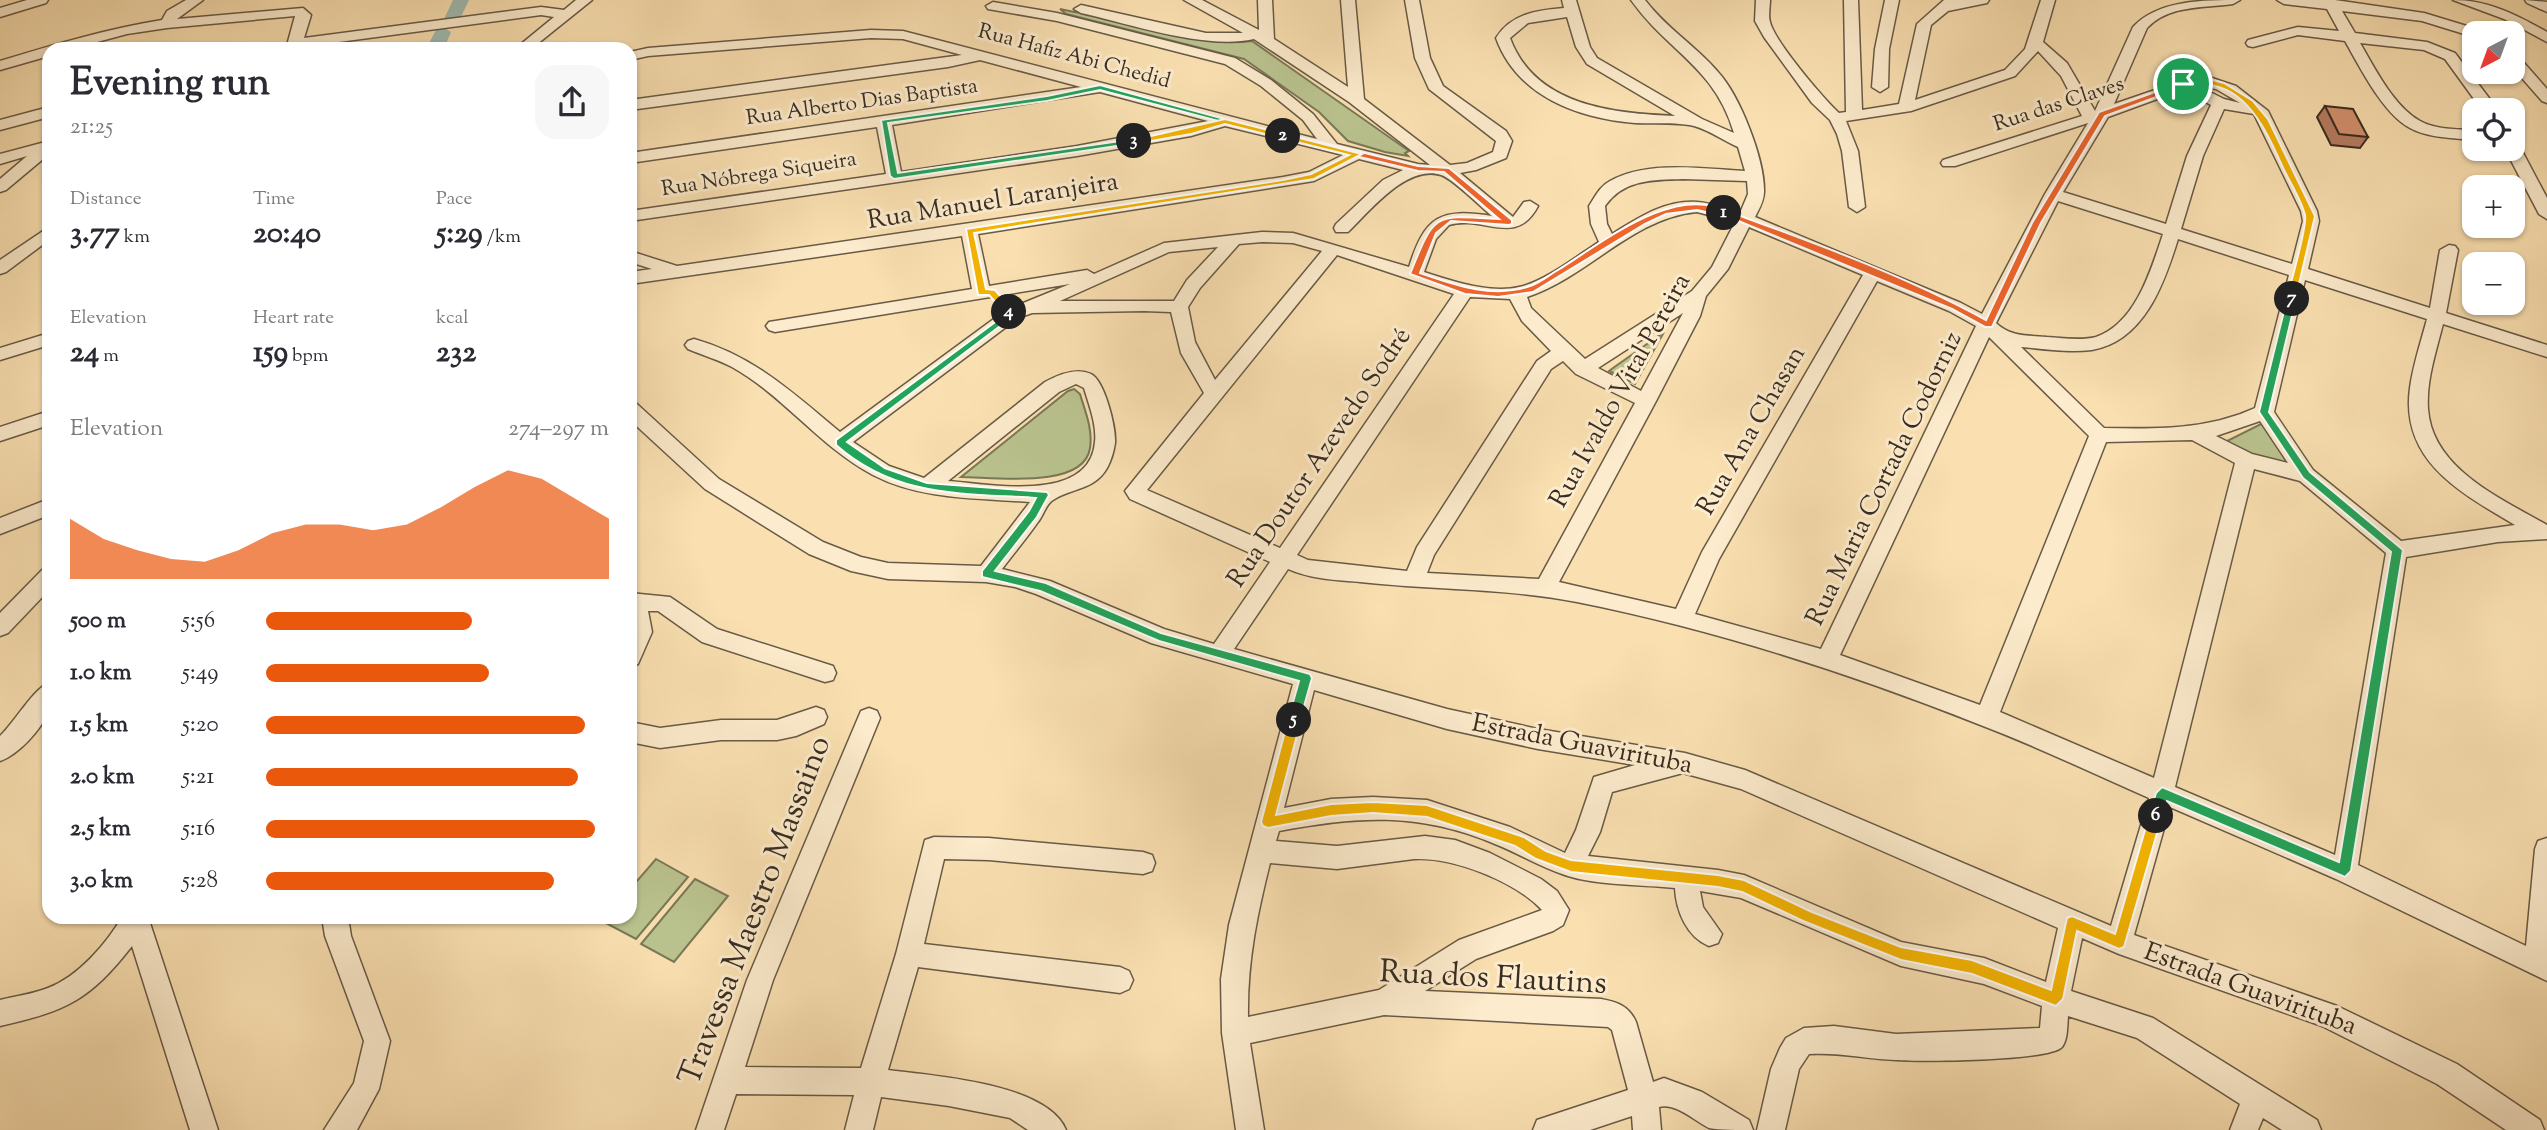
<!DOCTYPE html>
<meta charset="utf-8">
<style>
:root{--surface:#fff;--page:#f7f7f7;--text:#2b2b33;--muted:#7c7c81;--accent:#ea580c}
body{margin:0;font-family:"Sorts Mill Goudy",serif;background:var(--page);color:var(--text);height:100vh;display:flex;flex-direction:column;font-size:26px;white-space:nowrap}
*{box-sizing:border-box;margin:0}
p{font-size:23px;color:var(--muted)}
.icon{flex:none;width:38px;height:38px;fill:none;stroke:currentColor;stroke-width:2;stroke-linecap:round;stroke-linejoin:round}
.map{position:relative;flex:1;overflow:hidden}
.details{position:absolute;left:42px;top:42px;width:595px;height:882px;display:flex;flex-direction:column;background:var(--surface);border-radius:21px;box-shadow:0 2px 5px #0004}
.details>*{flex:none}
.needle{width:46px;rotate:221deg}
.tools{position:absolute;left:2462px;top:21px;display:grid;gap:14px}
.tools a{display:grid;place-items:center;width:63px;height:63px;border-radius:14px;background:var(--surface);box-shadow:0 2px 5px #0004;font-size:35px}
.pin{position:absolute;display:grid;place-items:center;width:60px;height:60px;color:#fff;margin:-30px;border:4px solid #fff;border-radius:50%;box-shadow:0 2px 7px #0007}
.km{position:absolute;width:35px;height:35px;margin:-18px;border-radius:50%;background:#222;color:#fff;font-size:19px;line-height:35px;text-align:center}
.round{display:grid;place-items:center;flex:none;width:74px;height:74px;border-radius:21px;background:var(--page)}
.overview{display:flex;align-items:center;justify-content:space-between;height:119px;padding:0 28px}
h1{font-size:38px;font-weight:700;line-height:52px}
.stats{display:grid;grid-template-columns:repeat(3,1fr);gap:10px;height:119px;padding:7px 28px}
.stats div{display:grid;align-content:center}
.stats b{font-size:30px;font-weight:700}
.stats small{font-size:19px;font-weight:400}
.stats p{font-size:19px}
.chart{height:196px;padding:14px 28px}
.chart p{display:flex;justify-content:space-between}
.chart svg{width:100%;height:126px;margin-top:7px;fill:var(--accent);opacity:.7}
ul{padding:0 28px;list-style:none;font-size:23px}
li{display:grid;grid-template-columns:112px 84px 1fr;align-items:center;height:52px}
li i{height:18px;border-radius:9px;background:var(--accent)}
.map>svg:first-child{display:block}
.green{fill:#bac38f;stroke:#797858;stroke-width:2}
.lines{fill:none;stroke-linecap:round;stroke-linejoin:round}
.river{fill:#9fbcb2;fill-rule:evenodd}
.minor-casing{stroke:#685a46;stroke-width:3}
.minor{fill:#fcebcc;fill-rule:evenodd}
.wall{fill:#b57c5f;stroke:#382d22;stroke-width:2}
.building{fill:#d3906e;stroke:#382d22;stroke-width:2}
.split-1{fill:#f0652b;stroke:#fff;stroke-width:2}
.split-2{fill:#f0652b;stroke:#fff;stroke-width:2}
.split-3{fill:#22a559;stroke:#fff;stroke-width:2}
.split-4{fill:#f5b400;stroke:#fff;stroke-width:2}
.split-5{fill:#22a559;stroke:#fff;stroke-width:2}
.split-6{fill:#f5b400;stroke:#fff;stroke-width:2}
.split-7{fill:#22a559;stroke:#fff;stroke-width:2}
.split-8{fill:#f5b400;stroke:#fff;stroke-width:2}
.labels{text-anchor:middle;dominant-baseline:central;stroke-width:6;stroke-linejoin:round;paint-order:stroke}
.far-street-label{font-size:21px;fill:#382d22;stroke:#fcebcc}
.street-label{font-size:26px;fill:#382d22;stroke:#fcebcc}
.near-street-label{font-size:32px;fill:#382d22;stroke:#fcebcc}
</style>
<div class="map">
<svg width="2547" height="1130" viewBox="0 0 2547 1130">
<rect width="100%" height="100%" fill="#fae0b1"/>
<filter id="stains"><feTurbulence type="fractalNoise" baseFrequency=".00286" numOctaves="4"/><feColorMatrix values="0 0 0 0 .2 0 0 0 0 .09 0 0 0 0 .02 0 0 0 .5 -.17"/></filter>
<radialGradient id="worn" r=".72"><stop offset=".6" stop-color="#630" stop-opacity="0"/><stop offset="1" stop-color="#630" stop-opacity=".3"/></radialGradient>
<path class="green" d="M1060,9C1081,14 1103,16 1124,21C1168,31 1207,47 1252,41L1409,151L1405,153L1408,156L1385,152L1348,141L1319,112L1244,59L1066,14Z
M1664,332L1635,384L1609,371L1613,368Z
M1074,389L1080,394C1085,411 1093,429 1090,448C1084,490 993,477 961,477L1068,391Z
M2263,423L2295,469L2219,445Z
M656,859L688,877L636,939L602,921L606,917H630V889Z
M695,879L728,896L674,962L641,944Z"/>
<g class="lines">
<path class="river" d="M453,0H469L457,25L451,26L443,21Z
M443,27L451,32L444,49H426L437,28Z"/>
<defs>
<path id="minor" d="M27,0H48L46,3L0,17V8Z
M186,0H203L177,19L303,8L311,15L304,38L541,7L564,10L576,0H592L531,49H515L554,17L541,15L286,49L295,16L167,28L127,34L71,49H49V56L0,70V61C53,45 106,29 162,20L167,11Z
M1184,0H1202L1259,30L1258,0H1272L1274,39L1348,87L1341,0H1355L1364,99L1450,165L1467,163L1493,152L1496,141L1429,89L1415,58L1405,0H1419L1430,58L1443,86L1506,131L1512,141L1506,158L1476,170L1460,173L1513,217L1524,202L1530,201L1538,206C1516,248 1484,215 1449,225L1436,239L1424,272C1452,281 1490,294 1519,287C1544,282 1577,256 1599,242L1591,224L1589,206C1595,197 1600,186 1610,181C1648,160 1704,169 1745,171L1738,147C1724,141 1709,130 1694,126C1676,122 1654,124 1635,123C1577,118 1517,96 1496,38C1511,14 1537,10 1564,8L1562,0H1576L1590,47L1597,58L1702,119L1734,133C1715,67 1668,52 1631,0H1645C1666,28 1696,46 1718,72C1740,96 1765,160 1764,192C1764,201 1759,209 1755,217L1961,303L1982,314L2045,194L2088,123L1955,166H1943L1941,163L1943,160L2082,116L2061,76L2038,51L2015,76L1911,111L1846,121L1858,151L1865,207L1857,212L1849,207L1842,151L1837,134L1830,120L1812,103L1764,37L1755,21L1756,0H1770C1770,6 1768,16 1770,22C1775,42 1823,98 1839,113L1846,112L1844,0H1858L1862,110L1899,104L1917,24L1944,0H1989L1987,3L1948,11L1931,25L1915,100L2005,70L2025,49L2041,0H2055L2043,42L2067,63L2095,111L2133,27C2158,0 2203,0 2240,0L2233,4C2203,8 2169,5 2147,28L2114,104L2193,77L2212,78L2236,86L2268,111L2317,211L2319,221L2308,269L2430,308L2440,250L2449,245L2455,246L2458,250L2446,313L2547,345V357L2443,324C2436,352 2426,381 2428,409C2432,469 2502,499 2547,525V539L2498,542L2406,557L2358,865L2526,946L2535,849L2538,841L2547,838V981L2336,879L2170,807L2134,935L2337,1006L2457,1064L2540,1120L2544,1130H2506L2437,1084L2322,1026L2119,954L2082,938L2071,991L2153,1018L2317,1120L2321,1130H2282L2263,1118L2258,1130H2230L2240,1104L2137,1038L2068,1016C2067,1026 2068,1039 2062,1047C2050,1061 1919,1062 1896,1060C1866,1059 1839,1052 1809,1054L1799,1069L1785,1130H1757L1771,1069L1780,1048L1786,1038L1804,1028L1834,1026L1896,1034L2040,1028L2042,1006L1984,984L1901,966L1741,898L1700,891L1703,907L1722,934L1718,943L1709,946C1687,937 1676,911 1675,888C1645,885 1596,885 1568,876C1542,868 1520,854 1495,844C1419,812 1358,816 1279,831L1276,841L1337,846L1425,836L1455,840L1490,853L1541,879L1557,891L1569,910L1563,925L1553,931L1476,959L1425,991L1601,999C1617,1002 1629,1006 1636,1022L1653,1082L1664,1078L1702,1092L1749,1120L1753,1130C1740,1130 1720,1130 1709,1128C1695,1121 1675,1102 1659,1107L1661,1130H1633L1632,1116L1590,1130H1533L1537,1120L1628,1090L1612,1030L1608,1027L1384,1015L1250,1043L1264,1130H1236L1222,1033L1221,979L1229,925L1293,684L1151,643L1036,594L1015,587L986,582L888,579L851,571L809,554L705,489L630,420V402L637,404L719,479L823,542L861,557L888,563L981,566L1030,502C977,498 921,500 873,475C820,447 784,396 732,367C719,360 702,355 688,349L685,345L688,341L694,339C754,356 793,393 840,432L1006,310L1070,284L775,332L769,330L766,326L769,322L972,289L962,236L630,284V272L652,269L630,262V251L677,266L1283,177L1309,172L1343,155L1225,126L1191,136L1077,156L630,221V211L886,174L877,127L630,163V153L1081,87L980,60L948,67L630,110V100L962,55L903,39L871,38L648,56L630,60V52L648,48L871,30L903,31L1317,139L1303,120L1261,86L1225,64L1057,21L988,9L986,6L993,2L1057,13L1235,58L1271,80L1313,114L1337,144L1418,164L1430,165L1349,102L1254,39C1205,50 1130,24 1081,13L1074,9L1081,5L1206,33H1243ZM1567,17L1576,47L1587,64L1675,116C1613,113 1535,106 1510,38L1528,23ZM2198,86L2216,89L2240,103L2224,99ZM2182,90L2211,105L2187,156L2166,224L2063,192L2108,117ZM1100,92L1208,121L1077,146L901,172L892,125ZM2224,109L2254,114L2301,211L2303,221L2292,264L2181,229L2203,156ZM1359,159L1403,170L1383,180L1336,224L1334,228L1336,232H1348C1370,211 1407,164 1441,175C1452,178 1482,208 1492,216C1440,208 1425,216 1409,267L1293,233L1262,232L1164,243L1094,274L1087,270L989,286L978,234L1314,181ZM1683,179L1747,181L1748,194L1740,213C1726,209 1712,203 1698,202C1666,199 1638,218 1612,234L1607,224L1605,206C1624,179 1653,180 1683,179ZM2058,201L2163,234C2151,270 2136,323 2096,337C2081,341 2062,338 2047,337C2026,335 2011,337 1996,323ZM1697,212L1735,222L1712,267L1692,291L1585,359L1531,308L1527,297C1588,277 1632,218 1697,212ZM1749,227L1863,275L1702,552L1676,609L1559,582L1656,401L1700,316L1706,296L1728,269ZM2178,239L2289,275L2255,408C2207,430 2156,429 2104,428L2021,347C2044,349 2069,353 2092,350C2144,341 2164,284 2178,239ZM1262,242L1293,243L1322,251L1215,380L1195,342L1188,307L1200,288L1239,244ZM1218,247L1187,280L1174,301H1060L1169,252ZM1337,255L1454,294L1280,548L1147,490ZM2305,280L2427,319C2421,342 2413,365 2410,388C2400,461 2461,493 2515,525L2401,541L2313,470L2274,412ZM1877,281L1949,311L1976,326L1821,649L1695,614L1719,559ZM1470,297L1510,299L1522,321L1551,351L1537,361L1417,547L1407,571L1308,560L1297,555ZM1144,311L1171,312L1181,353L1204,393L1125,491L1130,499L1270,562L1214,644L1164,629L1050,581L1002,569C1014,553 1027,538 1038,522C1043,516 1046,504 1053,500C1071,488 1095,490 1107,468C1111,461 1114,450 1115,443C1116,428 1105,381 1091,374C1076,367 1058,375 1045,382L924,478L889,466L853,442L1018,318L1032,313ZM1683,313L1641,391L1598,368ZM1989,337L2089,436L1980,705L1840,655ZM1563,361L1576,374L1635,403L1539,579L1427,573L1434,555L1551,369ZM1076,384L1084,388C1089,405 1097,425 1095,442C1090,504 989,484 948,481L1059,392ZM2260,421L2288,463L2252,454L2216,436ZM2192,440L2235,463L2154,778L2000,712L2106,442ZM2254,469L2300,481L2386,553L2335,855L2175,787ZM1288,569C1310,579 1336,580 1360,582C1432,590 1506,588 1577,602C1713,629 1849,673 1978,724C2036,746 2092,773 2149,798L2111,926L1745,770L1685,753L1538,729L1447,709L1234,649ZM1314,690L1447,729L1538,749L1635,765L1594,777L1576,830L1565,853L1510,827L1427,800L1373,797L1331,799L1284,808ZM1683,773L1741,789L2058,928L2046,982L1984,958L1901,942L1744,875L1718,870L1588,856L1600,832L1612,792ZM1414,859C1453,857 1515,881 1542,910L1459,940L1379,990L1248,1017C1247,963 1257,915 1270,863L1337,869Z
M1885,0H1899L1889,49L1888,87L1880,92L1872,87L1875,49Z
M2277,0H2335L2424,13L2480,30L2482,33H2474V37L2422,21L2342,11L2355,33L2427,42L2455,53L2498,110H2482L2445,59L2424,50L2360,43C2375,68 2393,106 2420,121C2436,130 2457,129 2474,130V140C2454,138 2428,138 2410,128C2383,114 2360,67 2345,41L2298,35L2253,47L2248,46L2246,43L2248,40L2298,27L2339,31L2327,9L2284,4Z
M2453,0C2488,0 2517,15 2547,32V42L2504,19Z
M2525,0L2547,2V12L2527,3Z
M2513,55L2518,56L2547,89V103L2542,101L2513,68Z
M49,107V117L0,130V120Z
M49,141V154L6,190L0,192V179L27,156L0,164V154Z
M2513,144L2521,149L2547,198V219L2539,214L2505,149H2513Z
M49,227V240L6,272L0,274V260Z
M49,333V345L0,360V348Z
M49,411V425L0,441V427Z
M49,499V515L0,534V518Z
M49,568V590L8,633L0,636V613L42,570Z
M630,593L670,597L717,629L833,666L836,673L833,680L825,682L702,642L658,611H648L652,632L638,664L630,667Z
M49,683C49,691 51,704 48,712C41,730 18,755 0,761V736C14,723 35,687 49,683Z
M816,707L824,710L827,717L824,724L796,736L777,740H721L660,748L630,742V722L660,728L721,720H777Z
M869,708L877,711L880,718L773,980L745,1067L861,1068L896,954L925,840L934,837L989,838L1143,852L1152,855L1155,863L1152,871L1143,874L989,860L944,859L924,944L1120,967L1129,971L1133,980L1129,989L1120,993L918,967L888,1070C933,1076 1047,1083 1066,1130H1028L1010,1118L949,1106L881,1097L873,1130H845L854,1095L736,1094L724,1130H696L747,980L858,718L861,711Z
M122,917H148L218,1130H190L132,946C89,1001 66,1011 0,1026V1000C16,996 33,994 48,988C78,977 107,943 122,917Z
M322,917H348L351,936L390,1041L379,1089L357,1130H324L354,1083L364,1041L325,936Z"/>
</defs>
<use href="#minor" class="minor-casing"/>
<use href="#minor" class="minor"/>
</g>
<path class="wall" d="M2325,106L2368,137L2360,148L2331,145L2317,117Z"/>
<path class="building" d="M2325,106L2353,109L2368,137L2339,134Z"/>
<path class="split-1" d="M2183,82L2186,86L2105,116L2041,223L1992,327H1985L1952,309L1719,213L1727,211C1814,243 1904,275 1986,320L2032,223L2099,112Z"/>
<path class="split-2" d="M1283,133L1418,166L1449,168L1512,220V224L1509,225L1451,221L1436,233L1420,273C1455,285 1493,299 1530,286C1540,283 1549,275 1558,270C1600,244 1678,181 1728,213L1724,216L1697,210L1666,214L1645,224L1533,292L1498,297L1465,294L1410,274C1435,212 1433,215 1499,219L1444,172L1418,171L1280,138Z"/>
<path class="split-3" d="M1100,85L1287,136L1283,138L1100,90L1047,101L888,123L898,173L1134,139L1137,143L894,179L890,176L881,120L1047,96Z"/>
<path class="split-4" d="M1225,119L1362,154L1314,179L974,233L986,289L995,290L1014,312L1006,314L989,295H978L966,229L1283,180L1311,174L1349,155L1225,124L1191,134L1134,144L1129,141Z"/>
<path class="split-5" d="M1006,309H1013L1016,314L847,442L885,468L927,483L1047,492L1049,495L1037,517L995,571L1046,583L1161,633L1310,674L1312,678L1299,724H1290L1288,720L1299,681L1159,641L1040,591L982,577V571L1029,511L1036,498C962,493 896,498 836,445V440L1006,314Z"/>
<path class="split-6" d="M1294,715L1301,720L1276,815L1331,804L1373,802L1427,805L1524,837L1546,851L1571,860L1718,875L1744,880L1812,912L1901,947L1972,960L2051,990L2067,918L2072,916L2115,934L2149,816L2156,810L2162,816L2124,947L2119,949L2077,931L2063,999L2056,1006L1972,974L1901,960L1803,921L1742,892L1718,887L1571,872L1536,859L1515,846L1427,817L1373,813L1331,816L1268,828L1263,826L1261,822L1288,720Z"/>
<path class="split-7" d="M2292,296L2296,299L2269,412L2310,472L2403,550L2351,871L2345,877L2167,801L2160,820H2151L2149,816L2156,793L2162,787L2339,862L2391,552L2303,478L2259,412L2287,299Z"/>
<path class="split-8" d="M2201,77L2224,83L2253,101L2268,119L2315,216L2295,301L2287,299C2290,283 2308,226 2305,215C2301,200 2291,184 2284,170C2265,128 2242,72 2183,87L2179,84Z"/>
<g class="labels">
<g class="far-street-label">
<text transform="translate(1074 57) rotate(15)">Rua Hafiz Abi Chedid</text>
<text transform="translate(862 103) rotate(-8)">Rua Alberto Dias Baptista</text>
<text transform="translate(2059 105) rotate(-18)">Rua das Claves</text>
<text transform="translate(759 175) rotate(-9)">Rua Nóbrega Siqueira</text>
</g>
<g class="street-label">
<text transform="translate(993 202) rotate(-9)">Rua Manuel Laranjeira</text>
<text transform="translate(1621 391) rotate(-61)">Rua Ivaldo Vital Pereira</text>
<text transform="translate(1752 431) rotate(-60)">Rua Ana Chasan</text>
<text transform="translate(1320 458) rotate(-56)">Rua Doutor Azevedo Sodré</text>
<text transform="translate(1885 479) rotate(-64)">Rua Maria Cortada Codorniz</text>
<text transform="translate(1582 745) rotate(11)">Estrada Guavirituba</text>
<text transform="translate(2250 990) rotate(20)">Estrada Guavirituba</text>
</g>
<g class="near-street-label">
<text transform="translate(756 911) rotate(-69)">Travessa Maestro Massaino</text>
<text transform="translate(1493 979) rotate(3)">Rua dos Flautins</text>
</g>
</g>
<rect width="100%" height="100%" filter="url(#stains)"/>
<rect width="100%" height="100%" fill="url(#worn)"/>
</svg>
<div class="tools">
<a><svg class="needle" viewBox="-14 -14 28 28"><path d="M0-13l5 13h-10z" fill="#e53935"/><path d="M0 13l5-13h-10z" fill="#7c7c81"/></svg></a>
<a><svg class="icon" aria-label="locate" viewBox="0 0 24 24"><circle cx="12" cy="12" r="6"/><path d="M12 2v4M12 18v4M2 12h4M18 12h4"/></svg></a>
<a>+</a>
<a>−</a>
</div>
<div class="pin" style="left:2183px;top:84px;background:#1e9e55"><svg class="icon" aria-label="arrive" viewBox="0 0 24 24"><path d="M6 21V4h12l-3 4 3 4H6"/></svg></div>
<b class="km" style="left:1724px;top:213px">1</b>
<b class="km" style="left:1283px;top:136px">2</b>
<b class="km" style="left:1134px;top:141px">3</b>
<b class="km" style="left:1009px;top:312px">4</b>
<b class="km" style="left:1294px;top:720px">5</b>
<b class="km" style="left:2156px;top:816px">6</b>
<b class="km" style="left:2292px;top:299px">7</b>
<section class="details">
<div class="overview"><div><h1>Evening run</h1><p>21:25</p></div><a class="round"><svg class="icon" aria-label="share" viewBox="0 0 24 24"><path d="M12 15V3M7 8l5-5 5 5M5 13v7h14v-7"/></svg></a></div>
<div class="stats">
<div><p>Distance</p><b>3.77<small> km</small></b></div>
<div><p>Time</p><b>20:40</b></div>
<div><p>Pace</p><b>5:29<small> /km</small></b></div>
</div>
<div class="stats">
<div><p>Elevation</p><b>24<small> m</small></b></div>
<div><p>Heart rate</p><b>159<small> bpm</small></b></div>
<div><p>kcal</p><b>232</b></div>
</div>
<div class="chart"><p><span>Elevation</span>274–297 m</p>
<svg viewBox="0 0 160 44" preserveAspectRatio="none"><path d="M0 44V23L10 30L20 34L30 37L40 38L50 34L60 28L70 25L80 25L90 27L100 25L110 19L120 12L130 6L140 9L150 16L160 23V44z"/></svg>
</div>
<ul>
<li><b>500 m</b>5:56<i style="width:60%"></i></li>
<li><b>1.0 km</b>5:49<i style="width:65%"></i></li>
<li><b>1.5 km</b>5:20<i style="width:93%"></i></li>
<li><b>2.0 km</b>5:21<i style="width:91%"></i></li>
<li><b>2.5 km</b>5:16<i style="width:96%"></i></li>
<li><b>3.0 km</b>5:28<i style="width:84%"></i></li>
</ul>
</section>
</div>
